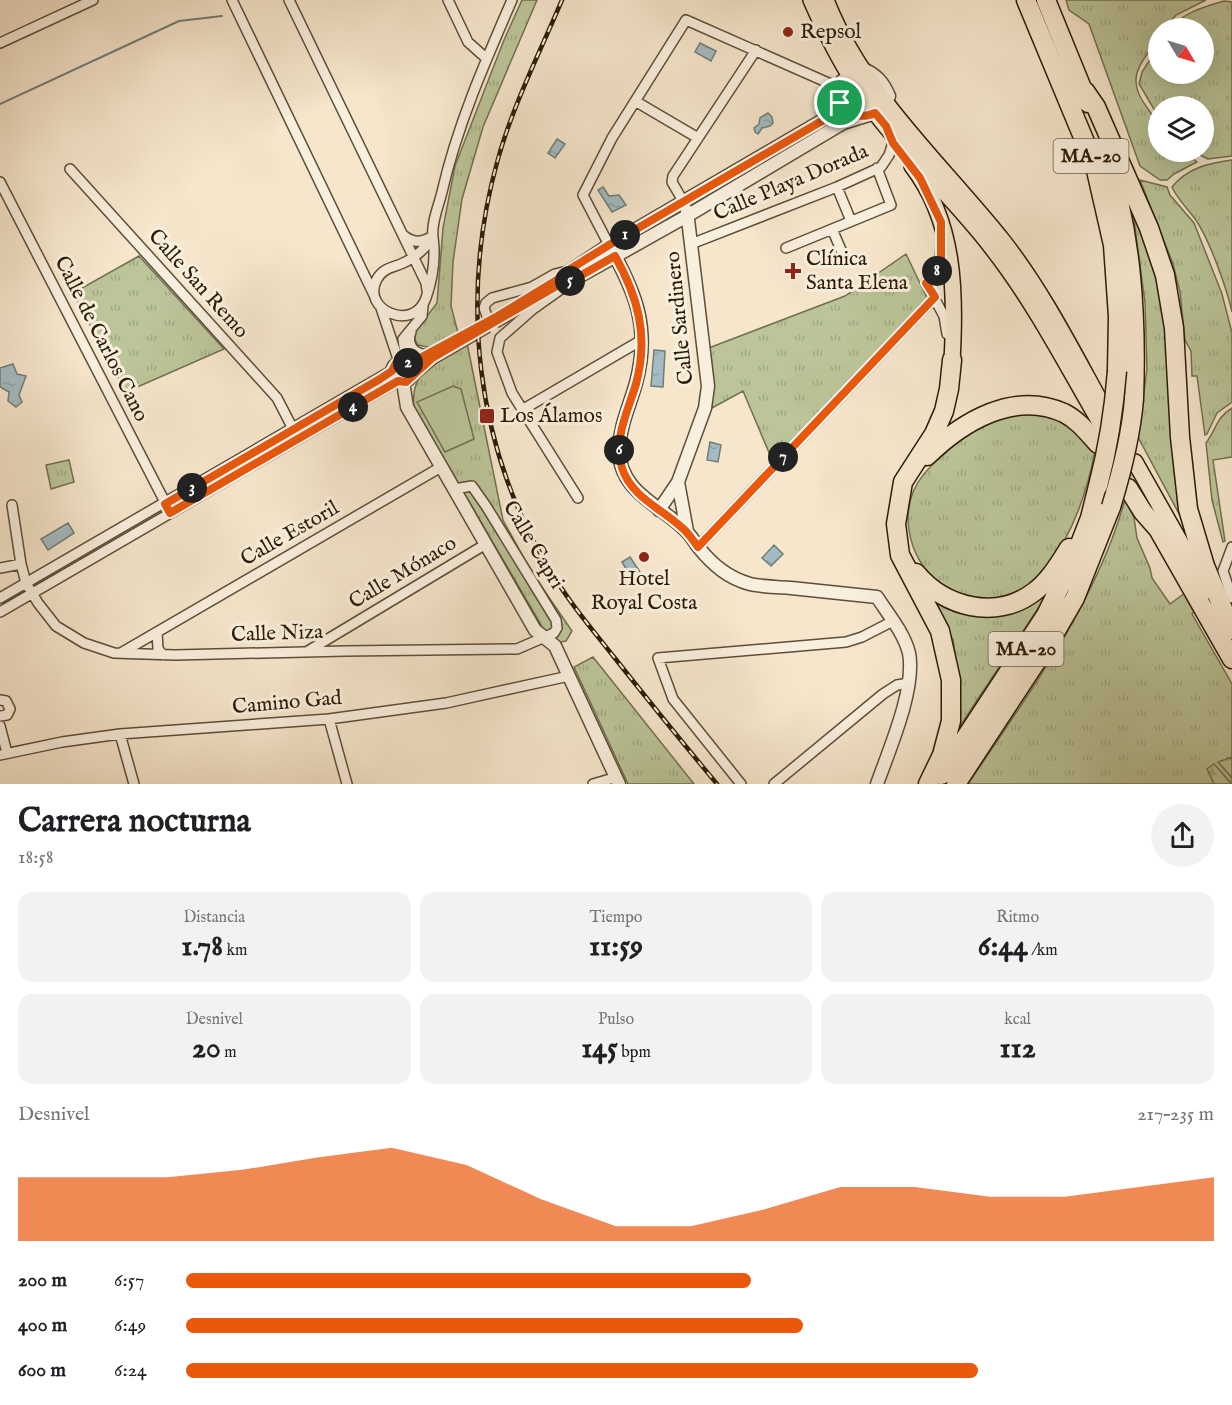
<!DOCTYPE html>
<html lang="es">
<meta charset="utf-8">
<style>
:root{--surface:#fff;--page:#f2f2f2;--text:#202124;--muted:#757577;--accent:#ea580c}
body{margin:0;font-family:"IM FELL English",serif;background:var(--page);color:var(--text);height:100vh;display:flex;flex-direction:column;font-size:22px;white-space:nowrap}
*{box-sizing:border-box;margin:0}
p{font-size:20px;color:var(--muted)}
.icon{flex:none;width:33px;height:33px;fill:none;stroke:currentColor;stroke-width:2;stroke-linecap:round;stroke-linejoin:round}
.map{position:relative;height:784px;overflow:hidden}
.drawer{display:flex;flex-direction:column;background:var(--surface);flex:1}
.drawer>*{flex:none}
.needle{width:39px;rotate:128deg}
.controls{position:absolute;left:1148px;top:18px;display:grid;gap:12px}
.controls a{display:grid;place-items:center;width:66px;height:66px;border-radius:50%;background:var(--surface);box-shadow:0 6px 24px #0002;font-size:30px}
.pin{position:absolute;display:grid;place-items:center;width:51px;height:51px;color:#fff;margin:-26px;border:3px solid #fff;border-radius:50%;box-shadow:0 2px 6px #0007}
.km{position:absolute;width:30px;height:30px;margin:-15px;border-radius:50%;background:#222;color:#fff;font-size:16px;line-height:30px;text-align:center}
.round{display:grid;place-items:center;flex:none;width:63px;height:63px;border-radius:32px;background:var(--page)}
.overview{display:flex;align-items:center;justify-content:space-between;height:102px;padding:0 18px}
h1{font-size:33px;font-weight:800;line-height:45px}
.metrics{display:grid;grid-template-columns:repeat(3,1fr);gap:9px;height:102px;padding:6px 18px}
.metrics div{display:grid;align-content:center;border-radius:15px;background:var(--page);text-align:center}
.metrics b{font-size:30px;font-weight:800}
.metrics small{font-size:16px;font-weight:400}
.metrics p{font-size:16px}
.chart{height:168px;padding:12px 18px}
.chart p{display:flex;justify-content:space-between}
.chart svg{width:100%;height:108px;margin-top:6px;fill:var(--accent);opacity:.7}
ul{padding:0 18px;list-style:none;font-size:20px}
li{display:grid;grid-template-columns:96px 72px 1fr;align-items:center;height:45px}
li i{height:15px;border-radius:8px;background:var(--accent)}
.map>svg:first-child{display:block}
.grass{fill:url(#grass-tufts);stroke:#72704f;stroke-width:1.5}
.forest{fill:url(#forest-firs);stroke:#72704f;stroke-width:1.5}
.garden{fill:#bbc599;stroke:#72704f;stroke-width:1.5}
.water{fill:url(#water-ripples);stroke:#737c77;stroke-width:1.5}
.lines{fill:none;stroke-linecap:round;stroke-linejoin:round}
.stream{stroke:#737c77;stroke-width:2}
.primary-tunnel{stroke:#cdbda4;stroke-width:15;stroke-dasharray:15 8;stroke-linecap:butt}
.minor-casing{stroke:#5d4e37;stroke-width:12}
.tertiary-casing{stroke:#5d4e37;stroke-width:15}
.primary-casing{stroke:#2a1b05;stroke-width:18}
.motorway-casing{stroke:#2a1b05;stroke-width:21}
.minor{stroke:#f9efde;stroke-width:9}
.tertiary{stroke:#f9efde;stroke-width:12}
.primary{stroke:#f6e6cc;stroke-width:15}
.motorway{stroke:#f6e6cc;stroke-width:18}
.rail-casing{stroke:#2a1b05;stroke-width:4.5}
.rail{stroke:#f9efde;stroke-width:2;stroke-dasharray:7;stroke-linecap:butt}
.minor-bridge-casing{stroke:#5d4e37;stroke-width:12;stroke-linecap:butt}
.motorway-bridge-casing{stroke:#2a1b05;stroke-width:21;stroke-linecap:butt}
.minor-bridge{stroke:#f9efde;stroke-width:9}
.motorway-bridge{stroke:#f6e6cc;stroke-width:18}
.route-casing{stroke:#fff;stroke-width:12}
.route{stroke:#ea580c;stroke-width:8}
.poi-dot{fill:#8f2418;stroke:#f9efde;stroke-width:2}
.labels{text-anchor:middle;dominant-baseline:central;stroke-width:6;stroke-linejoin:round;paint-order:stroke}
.shield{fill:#f9efde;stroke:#685b46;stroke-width:1.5}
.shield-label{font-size:20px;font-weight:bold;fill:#2a1b05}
.poi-label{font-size:21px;fill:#2a1b05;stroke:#f9efde;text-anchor:start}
.street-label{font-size:21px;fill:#2a1b05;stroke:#f9efde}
</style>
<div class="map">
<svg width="1232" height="784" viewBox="0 0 1232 784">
<defs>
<pattern id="grass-tufts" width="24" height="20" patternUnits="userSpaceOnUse" patternTransform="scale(1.5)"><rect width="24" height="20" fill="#bbc599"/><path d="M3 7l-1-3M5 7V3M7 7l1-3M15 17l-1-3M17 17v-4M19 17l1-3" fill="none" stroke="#a1a982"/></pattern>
<pattern id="forest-firs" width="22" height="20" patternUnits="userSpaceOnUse" patternTransform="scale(1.5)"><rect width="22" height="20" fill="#bbc599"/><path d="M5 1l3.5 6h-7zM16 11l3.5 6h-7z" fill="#a1a982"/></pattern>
<pattern id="water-ripples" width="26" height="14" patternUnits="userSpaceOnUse" patternTransform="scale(1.5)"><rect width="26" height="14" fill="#a3bcc3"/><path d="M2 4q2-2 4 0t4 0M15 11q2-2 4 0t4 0" fill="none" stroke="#8ca1a6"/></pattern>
</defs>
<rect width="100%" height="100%" fill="#f6e6cc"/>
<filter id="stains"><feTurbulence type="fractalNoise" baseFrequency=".00333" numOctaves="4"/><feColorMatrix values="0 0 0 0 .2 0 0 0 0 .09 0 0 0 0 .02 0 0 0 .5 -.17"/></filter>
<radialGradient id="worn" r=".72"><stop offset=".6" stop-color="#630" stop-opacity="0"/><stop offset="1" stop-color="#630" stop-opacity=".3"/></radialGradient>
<path class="grass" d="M522,0H537L483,127L462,199L453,262L451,306L458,333L432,348L418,345L415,340V332L437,303L443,228L455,166L504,40Z
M1066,0H1206L1176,15L1165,28H1158C1158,48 1136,61 1136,80C1136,98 1150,109 1157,123C1160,130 1158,143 1158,152H1183L1197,162L1174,174L1167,180H1160L1140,166L1089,24L1069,10Z
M1224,1L1232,2V156L1208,159L1194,152H1203V106H1158V116L1139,84L1142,72L1158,47V74H1203V28H1171C1184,12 1204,7 1224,1Z
M1232,160V312C1227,289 1211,245 1199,225C1191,211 1178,201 1172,187C1187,168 1209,163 1232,160Z
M1140,180L1167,187L1170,195L1194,223L1222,294L1232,333V402L1217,413L1207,434L1205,435L1197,376H1192L1191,351L1185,340L1180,292L1173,264Z
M1133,212L1161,276L1185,525L1138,437L1147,369L1145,303Z
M906,254L928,300L773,462L743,391L712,408L706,349L845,296Z
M139,256L224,349L126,392L73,293Z
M467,343L503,520L531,571L572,631L566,641L556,643L544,630L414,407C409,370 440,359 467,343Z
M1232,408V457L1213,460L1225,541L1223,542L1212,500L1206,443C1217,428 1216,418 1232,408Z
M1024,412L1039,414L1069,424L1095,451C1087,493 1073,533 1047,568C1044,572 1040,579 1036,582C1032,586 1024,588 1019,590C1007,596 994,600 980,599C929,598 895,538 913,492C919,478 930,466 941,457C967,432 989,420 1024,412Z
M69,460L74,482L51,489L46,465Z
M1125,499L1134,518L1137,538L1150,568L1152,578L1170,604L1185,593L1196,610L1192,614L1232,684V784H968C1026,698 1098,600 1125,499Z
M1046,591L1047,595L952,738L958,671L953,640L930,595L952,608Z
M593,657L694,784H628L574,667Z"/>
<path class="forest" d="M1232,757V778L1218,762Z
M1214,764L1231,783L1232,784H1214L1207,769Z"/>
<path class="garden" d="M453,386L461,389L474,439L445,452L417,402Z"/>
<path class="water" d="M700,43L716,51L711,61L695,52Z
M768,113L772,117L773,123L770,126L762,128L758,134L755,132L754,128L759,124L760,118Z
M557,139L565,144L555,158L548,153Z
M603,187L609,196L619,195L626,205L612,212L598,190Z
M654,350L665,351L663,387L651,386Z
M13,364L17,374L26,376L19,395L22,402L16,407L8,401L9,392L0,387V368Z
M710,442L721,445L718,462L707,460Z
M68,523L74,533L48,550L41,539Z
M774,545L783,554L771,566L762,558Z
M630,557L644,578L635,584L622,562Z"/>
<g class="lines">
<path class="stream" d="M0,104L179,21L222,16"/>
<path class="primary-tunnel" d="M1106,434L1131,478"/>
<defs>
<path id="minor" d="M232,0L374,295
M289,0L426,283L427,290
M448,0L468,42L487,59
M0,43L93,0
M635,101L698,138
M70,169L277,398L293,429
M0,182L168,508
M837,187L851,221
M683,201L672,182L673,176L756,50
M832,229L845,259
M403,235C413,243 420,243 431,237
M433,236C427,247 415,258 403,263C393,268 384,267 377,279C360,310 414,333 426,298C433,278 436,259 433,237C431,223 439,205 442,192C457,126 485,62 512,0
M941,241C941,262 941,267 926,283L944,316L947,334
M691,244L837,187L881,167L889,155L893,143
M609,245L583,195L612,138L686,20L842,89
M786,248L891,205L877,168
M381,308L399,362
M487,316L484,308L486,303L492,298L532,287L555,274L567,271
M411,332C406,345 414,353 426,355
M500,338L497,352L512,393L578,498
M500,338L533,309L571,282
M406,362L403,339L422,316L423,306
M522,410L640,341
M12,505L21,564L26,583L38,603L56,626L84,643L114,653L175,655L345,651L517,649L554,633L557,628L556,620L486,506L472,486L454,489
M698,547L935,297
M1232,547L1223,571L1232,598
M0,568L21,564
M0,598L391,371
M0,612L398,381
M157,632L158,649L163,655
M308,651L486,544
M121,653L441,467
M0,700L6,701L10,709L7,715L0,716
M329,719L347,784
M0,726L7,753
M120,734L134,784
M0,755L62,742L120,734L329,719L446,703L569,676
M593,784L617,777
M741,784L673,699L658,658L846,642L862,637L893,621
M774,784L883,694L897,685L909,683"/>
<path id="tertiary" d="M609,245C635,291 651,328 636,383C630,405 620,425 619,449C619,492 659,504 685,530C691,535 694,542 699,548C713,565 728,578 750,584C763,587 777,587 791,588C819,591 848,594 877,597C888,614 904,633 909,653C916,689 889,750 877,784
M552,283L609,245L835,113L844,95
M392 372a10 10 0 1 1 20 0a10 10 0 1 1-20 0Z
M409,364L428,355
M412,375L432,358L560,284L573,280L687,216L843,123L875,113L886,105L889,96C883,82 876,74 861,68L842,81C842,96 849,107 859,117
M403,382L407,407L535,630L555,646L619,784
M678,482L687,531
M659,510L678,482L705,408L708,386L687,211"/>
<path id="primary" d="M811,0C828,39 849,80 876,114C912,161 956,201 992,248C1035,303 1067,366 1102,426
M826,0C863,95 941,163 1003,241C1043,292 1073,352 1104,408
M912,166C955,222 956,293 952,360
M1135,462L1208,591"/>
<path id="motorway" d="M1026,0L1095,166L1113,245L1118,316L1117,371
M1046,0L1088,103
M1085,91L1096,107L1149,228L1165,275L1174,328L1180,437L1188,509L1205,566L1232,630
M1104,149C1132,230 1137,314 1134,399
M927,456C962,422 1014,390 1064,413C1078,420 1088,433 1098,444
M1128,488L1143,512L1158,529L1232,659
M916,573C944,607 996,621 1034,592C1049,581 1059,564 1069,548
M941,775L1046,615L1076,554L1090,518L1098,486
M928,784L942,755L951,721V680L940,631L900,555L896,524L903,482L934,434L944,411L949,389L952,360
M956,784L1053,636L1075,598L1111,507"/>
</defs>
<use href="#minor" class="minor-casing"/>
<use href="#tertiary" class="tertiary-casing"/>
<use href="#primary" class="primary-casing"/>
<use href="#motorway" class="motorway-casing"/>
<use href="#minor" class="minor"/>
<use href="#tertiary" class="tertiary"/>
<use href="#primary" class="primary"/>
<use href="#motorway" class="motorway"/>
<defs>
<path id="rail" d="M562,0C540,52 513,105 498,159C459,297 475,447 550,570C568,601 592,629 614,657C648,700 682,742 717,784"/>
</defs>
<use href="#rail" class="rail-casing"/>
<use href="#rail" class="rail"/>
<defs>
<path id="minor-bridge" d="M487,316L494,329"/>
<path id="motorway-bridge" d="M1098,486C1108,448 1114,410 1117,371
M1111,507C1122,471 1131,436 1134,399"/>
</defs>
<use href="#minor-bridge" class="minor-bridge-casing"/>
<use href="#motorway-bridge" class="motorway-bridge-casing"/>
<use href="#minor-bridge" class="minor-bridge"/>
<use href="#motorway-bridge" class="motorway-bridge"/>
</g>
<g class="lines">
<defs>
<path id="route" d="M844,95C852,112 856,121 875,113L886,126L893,143L920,178L941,222V260L938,271L926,283L935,297L698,547C692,539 688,532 680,526C660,508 631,496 622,468C613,439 628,411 636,384C649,336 638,297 615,256L573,280L560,284L432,358L406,382L398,381L170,513L165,504L380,379L392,371L396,363L403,361L409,364L498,316L557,280L567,271L609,245L827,118L838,109Z"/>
</defs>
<use href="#route" class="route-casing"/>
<use href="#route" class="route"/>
</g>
<g class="poi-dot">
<circle cx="788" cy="32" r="6"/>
<path d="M790 262h6v6h6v6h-6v6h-6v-6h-6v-6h6z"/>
<rect x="479" y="408" width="16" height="16" rx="3"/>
<circle cx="644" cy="557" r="6"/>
</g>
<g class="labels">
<g class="shield">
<rect x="1053.5" y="139" width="75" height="34" rx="4.5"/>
<rect x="988.5" y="632" width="75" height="34" rx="4.5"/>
</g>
<g class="shield-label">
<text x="1091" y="156">MA-20</text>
<text x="1026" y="649">MA-20</text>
</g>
<g class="poi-label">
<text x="800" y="32">Repsol</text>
<text x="806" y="259">Clínica<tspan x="806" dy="24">Santa Elena</tspan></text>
<text x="500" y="416">Los Álamos</text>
<text x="644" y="579" text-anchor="middle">Hotel<tspan x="644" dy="24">Royal Costa</tspan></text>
</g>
<g class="street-label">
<text transform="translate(791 183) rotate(-23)">Calle Playa Dorada</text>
<text transform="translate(198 284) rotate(48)">Calle San Remo</text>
<text transform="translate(680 318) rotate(-96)">Calle Sardinero</text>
<text transform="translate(101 339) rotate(63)">Calle de Carlos Cano</text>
<text transform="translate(290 534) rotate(-30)">Calle Estoril</text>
<text transform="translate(533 545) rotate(59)">Calle Capri</text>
<text transform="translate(403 573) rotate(-31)">Calle Mónaco</text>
<text transform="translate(277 634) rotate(-2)">Calle Niza</text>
<text transform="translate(287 703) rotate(-5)">Camino Gad</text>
</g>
</g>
<rect width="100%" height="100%" filter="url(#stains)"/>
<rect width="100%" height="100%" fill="url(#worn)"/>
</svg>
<div class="controls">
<a><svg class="needle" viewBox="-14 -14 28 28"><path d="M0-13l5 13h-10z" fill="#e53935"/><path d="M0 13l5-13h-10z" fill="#757577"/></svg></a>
<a><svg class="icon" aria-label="layers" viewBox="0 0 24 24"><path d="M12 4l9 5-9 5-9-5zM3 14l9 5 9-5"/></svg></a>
</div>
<div class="pin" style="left:840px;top:103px;background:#1e9e55"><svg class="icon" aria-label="arrive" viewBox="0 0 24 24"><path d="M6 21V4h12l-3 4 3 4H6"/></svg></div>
<b class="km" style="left:625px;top:235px">1</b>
<b class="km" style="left:408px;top:363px">2</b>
<b class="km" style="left:192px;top:488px">3</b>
<b class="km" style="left:353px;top:407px">4</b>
<b class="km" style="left:570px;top:281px">5</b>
<b class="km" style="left:619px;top:450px">6</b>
<b class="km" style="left:783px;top:457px">7</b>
<b class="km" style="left:937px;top:271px">8</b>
</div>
<section class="drawer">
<div class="overview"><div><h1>Carrera nocturna</h1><p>18:58</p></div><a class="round"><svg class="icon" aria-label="share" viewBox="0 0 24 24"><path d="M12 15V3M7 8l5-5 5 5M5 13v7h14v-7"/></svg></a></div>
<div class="metrics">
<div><p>Distancia</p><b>1.78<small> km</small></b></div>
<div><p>Tiempo</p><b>11:59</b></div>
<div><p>Ritmo</p><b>6:44<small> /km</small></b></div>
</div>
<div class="metrics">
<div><p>Desnivel</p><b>20<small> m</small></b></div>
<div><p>Pulso</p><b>145<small> bpm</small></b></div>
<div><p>kcal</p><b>112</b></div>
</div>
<div class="chart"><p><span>Desnivel</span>217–235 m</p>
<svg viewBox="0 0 160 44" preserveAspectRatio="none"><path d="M0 44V18L10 18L20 18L30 15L40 10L50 6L60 13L70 27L80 38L90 38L100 31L110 22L120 22L130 26L140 26L150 22L160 18V44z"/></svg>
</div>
<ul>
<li><b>200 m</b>6:57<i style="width:55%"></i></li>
<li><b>400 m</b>6:49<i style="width:60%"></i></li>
<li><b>600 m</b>6:24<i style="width:77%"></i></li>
</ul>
</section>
